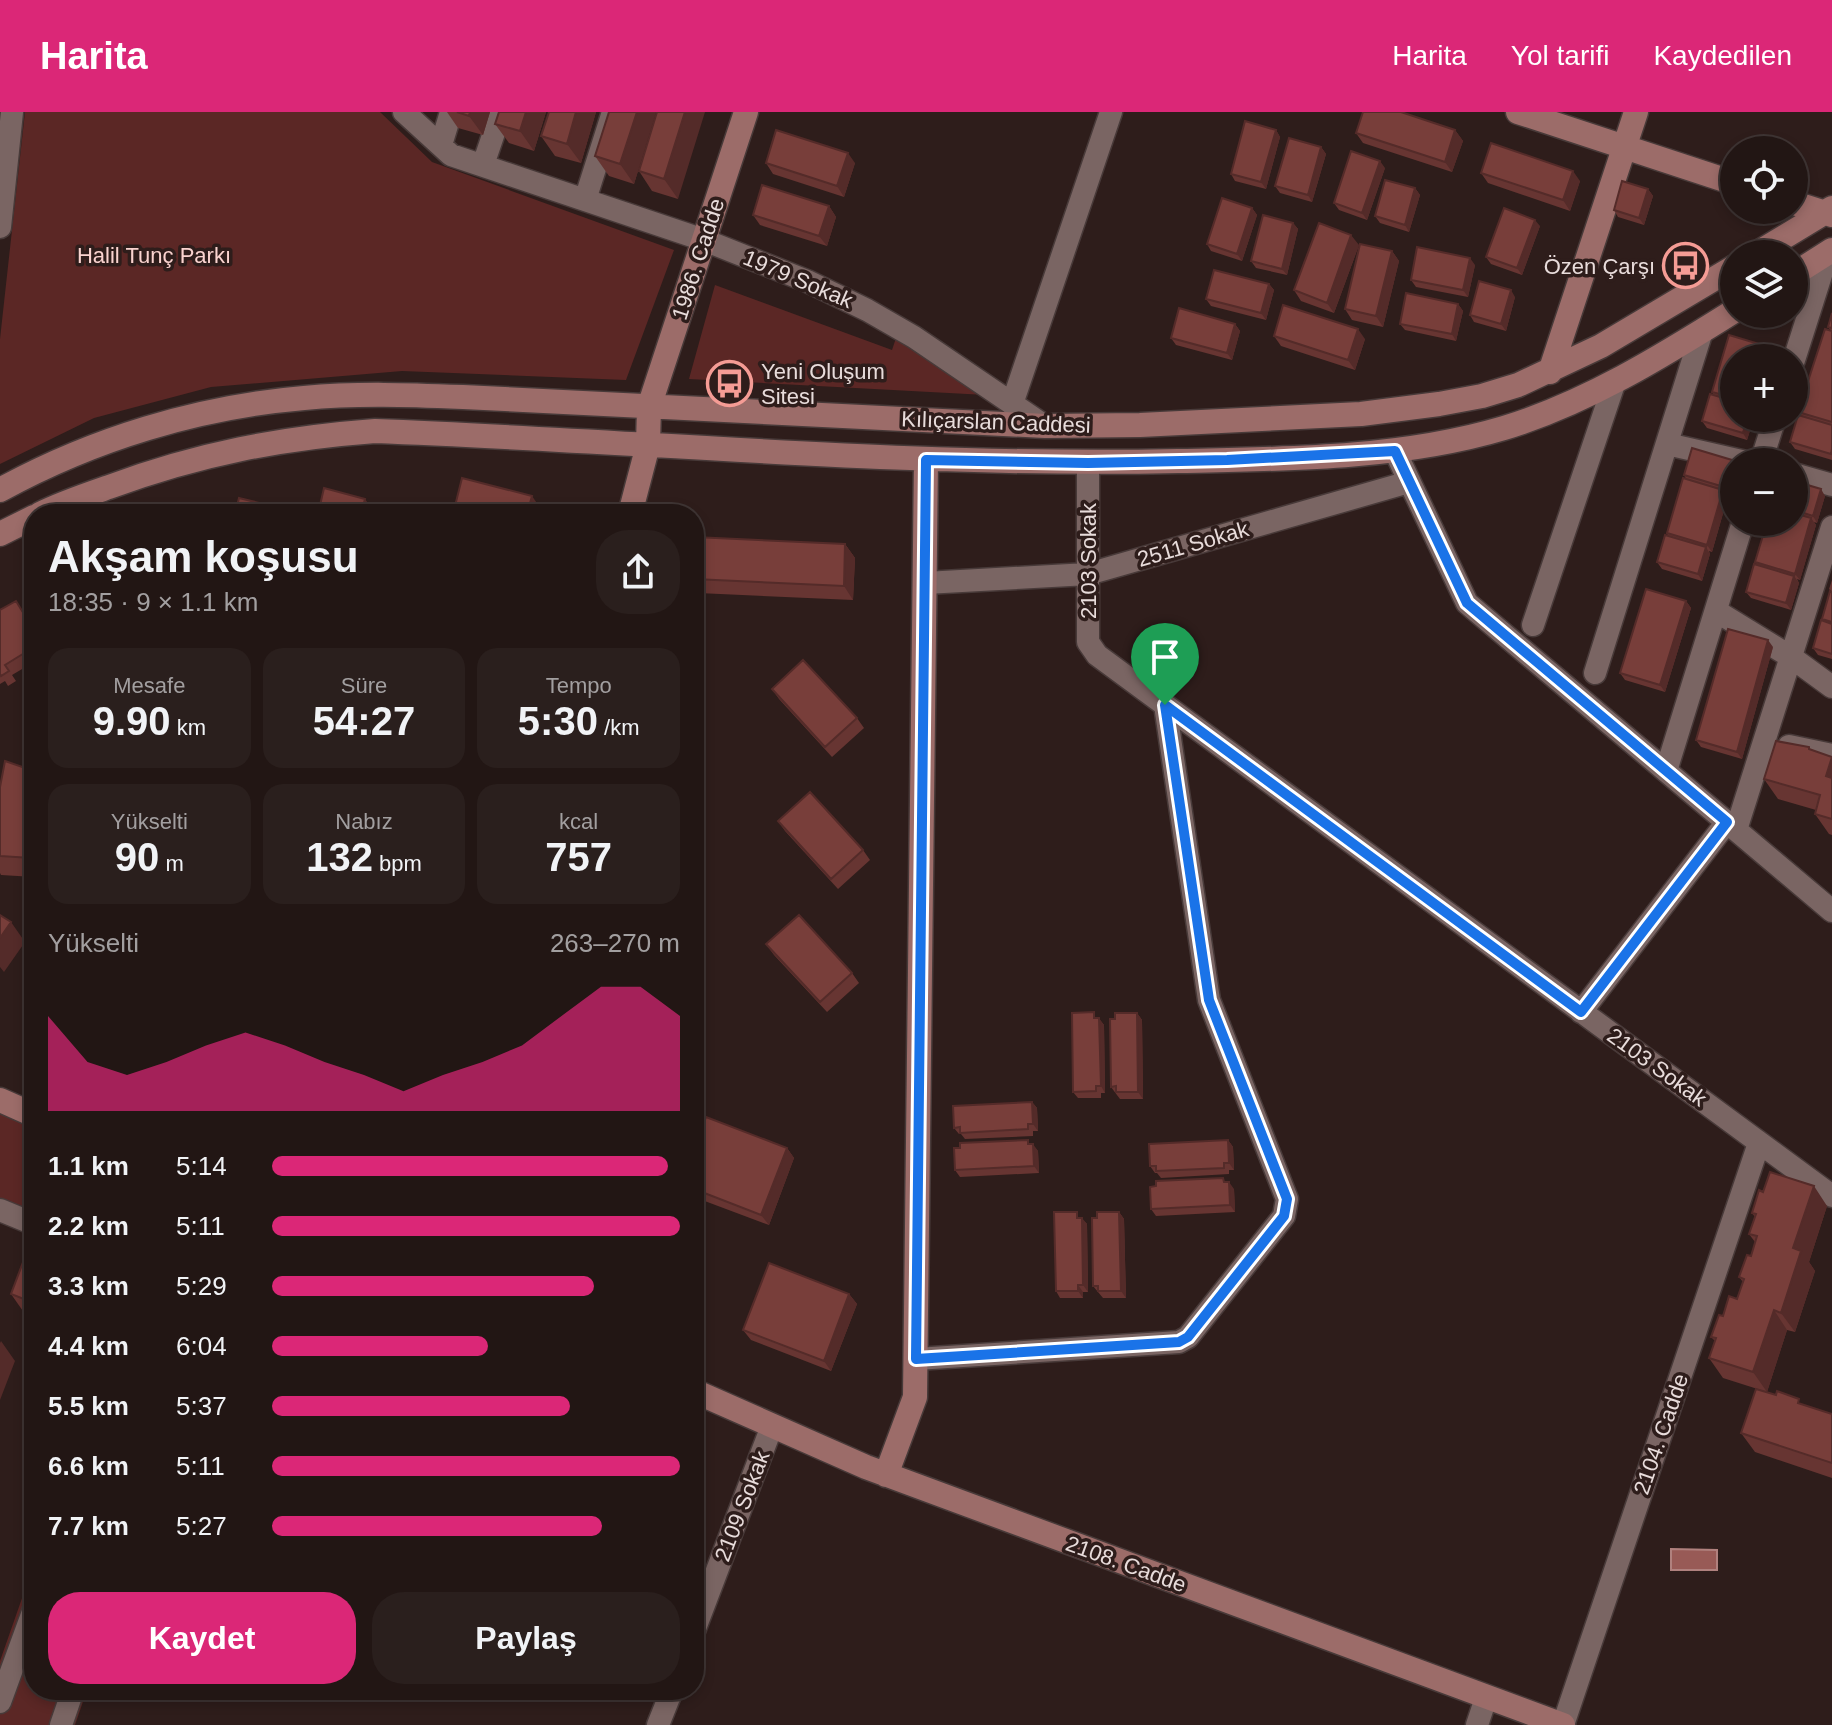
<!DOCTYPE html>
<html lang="tr">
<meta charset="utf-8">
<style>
:root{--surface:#221614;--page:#2a1f1d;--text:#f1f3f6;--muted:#a29fa0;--line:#3f3534;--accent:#db2777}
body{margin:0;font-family:Helvetica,sans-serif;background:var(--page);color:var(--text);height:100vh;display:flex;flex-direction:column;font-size:30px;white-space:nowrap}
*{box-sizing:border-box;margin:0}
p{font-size:26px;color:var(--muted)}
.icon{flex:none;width:44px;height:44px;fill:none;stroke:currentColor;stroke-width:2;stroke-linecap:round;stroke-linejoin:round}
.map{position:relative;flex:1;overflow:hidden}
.details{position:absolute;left:24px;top:392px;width:680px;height:1196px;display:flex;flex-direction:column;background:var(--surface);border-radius:32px;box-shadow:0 4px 12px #0003,0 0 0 2px var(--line)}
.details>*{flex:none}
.tools{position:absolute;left:1720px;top:24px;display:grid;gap:16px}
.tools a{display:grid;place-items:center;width:88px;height:88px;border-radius:50%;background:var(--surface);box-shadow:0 4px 12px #0003,0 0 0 2px var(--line);font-size:40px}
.pin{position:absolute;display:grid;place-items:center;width:68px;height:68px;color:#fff;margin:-82px -34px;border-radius:50% 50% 50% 0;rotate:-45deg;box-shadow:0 0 8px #0007}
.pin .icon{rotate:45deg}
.round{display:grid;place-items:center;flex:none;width:84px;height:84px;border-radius:32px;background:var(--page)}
.summary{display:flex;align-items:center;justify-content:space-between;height:136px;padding:0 24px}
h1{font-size:44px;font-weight:800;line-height:60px}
.metrics{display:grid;grid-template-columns:repeat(3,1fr);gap:12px;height:136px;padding:8px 24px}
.metrics div{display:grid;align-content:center;border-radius:20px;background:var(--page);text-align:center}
.metrics b{font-size:40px;font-weight:800}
.metrics small{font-size:22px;font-weight:400}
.metrics p{font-size:22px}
.chart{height:224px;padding:16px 24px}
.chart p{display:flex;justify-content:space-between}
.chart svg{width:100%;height:144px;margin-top:8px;fill:var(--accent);opacity:.7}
.cta{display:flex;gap:16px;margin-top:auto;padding:16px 24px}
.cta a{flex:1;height:92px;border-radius:32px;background:var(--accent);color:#fff;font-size:32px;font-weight:800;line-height:92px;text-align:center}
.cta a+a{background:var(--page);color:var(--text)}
ul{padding:0 24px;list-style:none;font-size:26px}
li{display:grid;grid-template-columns:128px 96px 1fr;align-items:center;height:60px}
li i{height:20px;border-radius:10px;background:var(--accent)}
header{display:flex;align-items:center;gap:48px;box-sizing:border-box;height:112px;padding:0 40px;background:var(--accent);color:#fff}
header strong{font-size:38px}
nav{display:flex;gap:44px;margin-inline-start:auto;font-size:28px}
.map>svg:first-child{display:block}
.green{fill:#5b2725}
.water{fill:#985a56;stroke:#b0817e;stroke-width:2}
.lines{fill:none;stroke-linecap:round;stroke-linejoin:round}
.street-casing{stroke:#483a39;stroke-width:25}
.secondary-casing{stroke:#483a39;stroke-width:27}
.street{stroke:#7a6563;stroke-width:22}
.secondary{stroke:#9c6c69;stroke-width:24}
.wall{fill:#673532}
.shaded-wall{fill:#542b29}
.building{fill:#783e3a;stroke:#542b29;stroke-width:2}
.route-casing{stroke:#fff;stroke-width:16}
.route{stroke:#1a73e8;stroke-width:10}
.labels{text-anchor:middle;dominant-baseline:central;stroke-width:7;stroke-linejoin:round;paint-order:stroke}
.park-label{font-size:22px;fill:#fad3cf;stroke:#2e1d1b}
.street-label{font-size:22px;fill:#e8dcdb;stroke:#2e1d1b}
.poi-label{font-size:22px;fill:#e8dcdb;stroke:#2e1d1b;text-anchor:end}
</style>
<header>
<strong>Harita</strong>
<nav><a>Harita</a><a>Yol tarifi</a><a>Kaydedilen</a></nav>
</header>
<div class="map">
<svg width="1832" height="1613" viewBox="0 0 1832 1613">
<rect width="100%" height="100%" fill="#2e1d1b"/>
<path class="green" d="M25,0H380L432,50L674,138L626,268L402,259L211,275L94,306L0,352V227Z
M715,173L892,238L896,226L986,283L689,267Z
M0,1001L34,1016V1108L0,1094Z
M34,1452V1578H87L75,1613H0V1549Z"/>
<path class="water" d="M1671,1437L1717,1438V1458H1671Z"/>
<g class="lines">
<defs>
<path id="street" d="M404,0L451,43L704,128L807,169L867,198L914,225L1045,314
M441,33L451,0
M483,53L501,0
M585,88L613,0
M0,115L12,0
M1794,248L1828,141
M1012,292L1111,0
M1667,332L1746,350
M1395,339L1467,491L1832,799
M1761,350L1775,306
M1088,351V530L1097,543L1832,1084
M1794,362L1832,373
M925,471L1088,462L1409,370
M1716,499L1791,545L1832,575
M1533,513L1615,269
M1595,561L1702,219
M1789,634L1832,643
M1666,659L1743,410
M1736,718L1832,415
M1581,900L1727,710
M0,1098L34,1112
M916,1247L1179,1230L1188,1225L1284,1104L1287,1087L1209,888L1165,593
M694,1519L772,1314
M0,1590L34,1497
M61,1613L73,1578
M658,1613L672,1578
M1477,1613L1486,1586
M1563,1613L1759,1031"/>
<path id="secondary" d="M1518,0L1734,71
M1794,91L1832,103
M1756,142L1832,96
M1794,162L1832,138
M1550,260L1636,0
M0,378C93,327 198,295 304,286C357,281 410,283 463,285L1045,314L1140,313L1361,302L1439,292L1482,284L1518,273L1601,234L1734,155
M40,402C62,391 86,383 109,375C198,342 281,326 375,319C643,329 910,355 1178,349C1286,347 1400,347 1504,316C1586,291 1661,245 1734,199
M630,402L648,333L649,295L746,0
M0,422L34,405
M0,988L34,1003
M694,1279L866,1355L1563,1613
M886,1363L915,1285L926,348"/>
</defs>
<use href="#street" class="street-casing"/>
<use href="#secondary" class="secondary-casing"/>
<use href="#street" class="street"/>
<use href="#secondary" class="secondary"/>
</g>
<path class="wall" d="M447,0H490L483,23L458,16Z
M499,0H546L534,39L509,31L495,12Z
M549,0H596L581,51L555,44L541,24Z
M656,0L634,72L609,64L595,44Z
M657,0L678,87L652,79L639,59Z
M1276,18L1280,25L1266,77L1235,69L1231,62Z
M1455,18L1463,29L1452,60L1363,31L1356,21Z
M1321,35L1326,42L1312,90L1280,81L1275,74Z
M766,51H855L844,85L773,62Z
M1385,56L1367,108L1339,98L1334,91Z
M1481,61L1580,69L1570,99L1488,71Z
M1415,76L1420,83L1409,120L1380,111L1375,104Z
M1648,77L1653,84L1644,113L1618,105L1614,98Z
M829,94L836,105L827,134L760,113L753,103Z
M1252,96L1257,103L1242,149L1211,139L1207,132Z
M1293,111L1298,117L1287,163L1256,156L1251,149Z
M1540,114L1522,163L1491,152L1486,145Z
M1359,133L1334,201L1301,189L1294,178Z
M1392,139L1399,149L1383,215L1352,208L1345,197Z
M1475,153L1468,185L1416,175L1411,168Z
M1269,172L1274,178L1266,208L1211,194L1206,187Z
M1515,185L1506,219L1474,210L1470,203Z
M1458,192L1463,199L1456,229L1405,218L1400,212Z
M1832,201V348L1795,337L1790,330L1801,304L1798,300L1831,219L1828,215Z
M1235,212L1240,219L1232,248L1176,233L1171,226Z
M1729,223L1769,235L1774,242L1773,246H1734V306H1754L1747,328L1707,316L1702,309L1710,282L1714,283L1712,280Z
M1274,224L1365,227L1355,258L1281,234Z
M1734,350V364L1729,382L1726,381L1728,384L1712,440L1709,439L1710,442L1702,469L1662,457L1657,450L1668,424L1667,421L1686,367L1684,363Z
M1794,369L1825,384L1817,411L1814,410L1816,413L1800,468L1797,467L1799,471L1791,498L1751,486L1746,480L1758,453L1755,450L1794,410Z
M694,425L845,432L855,446L853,488L698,481L694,476Z
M1832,468V547L1818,543L1813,536L1823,509L1822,507L1832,480L1829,477Z
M16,489L34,517L31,546L34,550L12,563L16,569L8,574L5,569L0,572V498Z
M1686,489L1691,496L1665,580L1625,568L1620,561Z
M1773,535L1742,647L1701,635L1696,628Z
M772,577L857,606L864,616L832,645L779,587Z
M1812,638L1832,646V723L1829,722L1815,702L1816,698L1778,687L1764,667Z
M34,659V765L1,763L0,761V675Z
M778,709L863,738L870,748L838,777L785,719Z
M766,832L852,861L859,871L827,900L774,843Z
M1137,901L1142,908L1143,987H1120L1111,975L1115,907Z
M1098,906L1104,913L1105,981H1101V986H1078L1073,980Z
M1032,990L1037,996L1038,1019H1033V1024L965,1027L961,1022H959L954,1016Z
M1228,1028L1233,1035L1234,1058H1229V1062L1161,1066L1157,1061H1155L1150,1054Z
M1031,1032L1038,1039L1039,1061L960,1065L955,1058Z
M787,1036L794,1046L769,1113L694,1085V1038Z
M1234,1077L1235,1100L1156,1104L1151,1097Z
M1827,1094L1809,1150L1815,1159L1795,1220L1787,1218L1767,1280L1723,1266L1709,1246L1715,1229L1711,1225L1723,1204L1737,1187L1743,1170L1739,1165L1751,1144L1755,1130L1749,1122L1755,1105L1752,1101Z
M1119,1100L1124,1107L1126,1186H1103L1093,1174L1097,1106Z
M1081,1106L1087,1112L1088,1180H1083V1186H1060L1056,1179Z
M34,1130V1205L25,1202L11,1182Z
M849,1182L857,1192L831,1259L751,1228L743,1218Z
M1804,1293L1832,1302V1366L1755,1340L1741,1321Z"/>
<path class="shaded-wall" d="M470,0H490L483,23L469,4Z
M526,0H546L534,39L520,19Z
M576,0H596L581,51L567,32Z
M637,0H656L634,72L620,52Z
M685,0H705L678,87L664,67Z
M1276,18L1280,25L1266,77L1261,70Z
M1455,18L1463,29L1452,60L1445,50Z
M1321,35L1326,42L1312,90L1308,83Z
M848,41L855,51L844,85L837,74Z
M1380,49L1385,56L1367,108L1362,101Z
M1573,59L1580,69L1570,99L1563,88Z
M1415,76L1420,83L1409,120L1405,113Z
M1648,77L1653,84L1644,113L1639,106Z
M829,94L836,105L827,134L819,124Z
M1252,96L1257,103L1242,149L1237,142Z
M1535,108L1540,114L1522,163L1517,156Z
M1293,111L1298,117L1287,163L1282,157Z
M1351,123L1359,133L1334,201L1327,191Z
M1392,139L1399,149L1383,215L1376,204Z
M1470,146L1475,153L1468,185L1463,178Z
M1269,172L1274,178L1266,208L1261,201Z
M1511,178L1515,185L1506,219L1501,212Z
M1458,192L1463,199L1456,229L1452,222Z
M1235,212L1240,219L1232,248L1227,241Z
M1358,217L1365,227L1355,258L1348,248Z
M1769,235L1774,242L1773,246H1766Z
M1747,306H1754L1747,328L1743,321Z
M1732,348L1734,350V364L1729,382L1724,375Z
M1821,377L1825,384L1817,411L1813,404Z
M1723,378L1728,384L1712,440L1707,433Z
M532,384L541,397L540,402H527Z
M365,387L376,402H361Z
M1811,406L1816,413L1800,468L1795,462Z
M845,432L855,446L853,488L844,474Z
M1706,435L1710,442L1702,469L1698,462Z
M1794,464L1799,471L1791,498L1786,491Z
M16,489L34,517L31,546L24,536Z
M1686,489L1691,496L1665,580L1660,573Z
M1768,528L1773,535L1742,647L1737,640Z
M1832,645V673L1826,664Z
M26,696L34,708V750L31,746L24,708Z
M11,810L25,830L4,860L0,855V826Z
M1137,901L1142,908L1143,987L1138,980Z
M1099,906L1104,913L1105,981L1101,974Z
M1032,990L1037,996L1038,1019L1033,1012Z
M1228,1028L1233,1035L1234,1058L1229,1051Z
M1033,1032L1038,1039L1039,1061L1034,1054Z
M787,1036L794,1046L769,1113L761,1103Z
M1229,1070L1234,1077L1235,1100L1230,1093Z
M1814,1074L1827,1094L1809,1150L1815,1159L1795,1220L1781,1201L1793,1136Z
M1119,1100L1124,1107L1126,1186L1121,1179Z
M1082,1106L1087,1112L1088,1180L1083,1173Z
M1078,1173L1083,1180V1186L1078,1179Z
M849,1182L857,1192L831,1259L824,1249Z
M1774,1198L1787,1218L1767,1280L1753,1260Z
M1,1229L15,1249L0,1288V1231Z"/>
<path class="building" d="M457,0H470L469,4Z
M499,0H526L520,19L495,12Z
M549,0H576L567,32L541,24Z
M609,0H637L620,52L595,44Z
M657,0H685L664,67L639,59Z
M1363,0H1401L1455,18L1445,50L1356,21Z
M1245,9L1276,18L1261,70L1231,62Z
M776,18L848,41L837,74L766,51Z
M1289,26L1321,35L1308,83L1275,74Z
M1491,31L1573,59L1563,88L1481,61Z
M1351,39L1380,49L1362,101L1334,91Z
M1385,68L1415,76L1405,113L1375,104Z
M1622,69L1648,77L1639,106L1614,98Z
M762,73L829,94L819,124L753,103Z
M1222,86L1252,96L1237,142L1207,132Z
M1504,96L1535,108L1517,156L1486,145Z
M1263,103L1293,111L1282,157L1251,149Z
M1319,111L1351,123L1327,191L1294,178Z
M1360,132L1392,139L1376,204L1345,197Z
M1417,135L1470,146L1463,178L1411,168Z
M1214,158L1269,172L1261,201L1206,187Z
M1479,169L1511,178L1501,212L1470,203Z
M1406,181L1458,192L1452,222L1400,212Z
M1283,193L1358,217L1348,248L1274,224Z
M1179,196L1235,212L1227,241L1171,226Z
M1832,201V216L1828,215Z
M1825,217L1832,219V310L1798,300Z
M1729,223L1769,235L1766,246H1734V286L1712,280Z
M1710,282L1734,289V306H1747L1743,321L1702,309Z
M1798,303L1832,313V337L1831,342L1790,330Z
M1692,336L1732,348L1724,375L1684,363Z
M462,366L532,384L527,402H453Z
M1683,366L1723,378L1707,433L1667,421Z
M1794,369L1821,377L1813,404L1794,398Z
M324,376L365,387L361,402H318Z
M239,386L280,396L279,402H235Z
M1794,401L1811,406L1795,462L1755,450L1767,410H1794Z
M1665,423L1706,435L1698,462L1657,450Z
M694,425L845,432L844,474L694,467Z
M1754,452L1794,464L1786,491L1746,480Z
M1646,477L1686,489L1660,573L1620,561Z
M1830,479L1832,480V510L1822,507Z
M16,489L27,507L24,536L26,540L5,553L9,559L1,564L0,562V498Z
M1821,508L1832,512V542L1813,536Z
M1728,517L1768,528L1737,640L1696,628Z
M803,548L857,606L825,635L772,577Z
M1776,629L1809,635V637L1832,645L1826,664L1832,666V707L1815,702L1820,683L1764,667Z
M5,649L34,659V698L26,696L24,708L34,709L31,746L0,744V675Z
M810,680L863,738L831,767L778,709Z
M0,803L11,810L0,826Z
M799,803L852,861L820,890L766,832Z
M1094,900V906H1099L1101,974H1096V979L1073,980L1072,901Z
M1115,901H1137L1138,980H1116V974L1111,975L1110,907H1115Z
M1032,990L1033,1012H1028V1017L960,1021V1015L954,1016L953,994Z
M706,1005L787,1036L761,1103L694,1077V1038Z
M1028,1028V1032H1033L1034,1054L955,1058L954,1036H960V1031Z
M1228,1028L1229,1051H1224V1056L1156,1059V1054H1150L1149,1032Z
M1770,1060L1814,1074L1793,1136L1801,1139L1781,1201L1774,1198L1753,1260L1709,1246L1716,1226L1711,1225L1719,1203L1723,1204L1729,1184L1737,1187L1744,1167L1739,1165L1747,1143L1751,1144L1757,1124L1749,1122L1756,1102L1752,1101L1759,1078L1763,1080Z
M1223,1066L1224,1070H1229L1230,1093L1151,1097L1150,1075L1156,1074V1069Z
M1054,1100H1077V1106H1082L1083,1173H1078V1179H1056Z
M1097,1100H1119L1121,1179H1098V1174H1093L1092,1106H1097Z
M31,1129L34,1130V1191L11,1182Z
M769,1151L849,1182L824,1249L743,1218Z
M1756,1277L1776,1283L1777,1279L1799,1287L1798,1291L1832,1302V1351L1741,1321Z"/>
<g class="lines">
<defs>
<path id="route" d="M1395,339L1467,491L1727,710L1581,900L1165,593L1209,888L1287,1087L1284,1104L1188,1225L1179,1230L916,1247L926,348L1088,351L1227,348Z"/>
</defs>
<use href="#route" class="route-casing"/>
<use href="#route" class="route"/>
</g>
<defs>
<symbol id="bus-ring" viewBox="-11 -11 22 22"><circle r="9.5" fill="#2e1d1b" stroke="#f59c95" stroke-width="1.5"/><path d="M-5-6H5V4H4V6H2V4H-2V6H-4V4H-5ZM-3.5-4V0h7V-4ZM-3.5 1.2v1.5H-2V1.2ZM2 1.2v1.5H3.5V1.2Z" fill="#f59c95"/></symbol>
</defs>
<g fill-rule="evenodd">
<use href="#bus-ring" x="1660" y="128" width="51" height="51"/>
<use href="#bus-ring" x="704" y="246" width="51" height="51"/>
</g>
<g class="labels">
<g class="park-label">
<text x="154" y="143">Halil Tunç Parkı</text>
</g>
<g class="street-label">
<text transform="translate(698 147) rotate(-72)">1986. Cadde</text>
<text transform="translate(798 167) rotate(23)">1979 Sokak</text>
<text transform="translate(996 310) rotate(2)">Kılıçarslan Caddesi</text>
<text transform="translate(1193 432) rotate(-16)">2511 Sokak</text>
<text transform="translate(1088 449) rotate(-90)">2103 Sokak</text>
<text transform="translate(1657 955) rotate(36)">2103 Sokak</text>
<text transform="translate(1661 1322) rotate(-71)">2104. Cadde</text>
<text transform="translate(742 1394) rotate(-69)">2109 Sokak</text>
<text transform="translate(1126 1452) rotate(20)">2108. Cadde</text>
</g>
<g class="poi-label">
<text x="1655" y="154">Özen Çarşı</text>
<text x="761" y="259" text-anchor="start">Yeni Oluşum<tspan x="761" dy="25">Sitesi</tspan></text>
</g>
</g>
</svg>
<div class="tools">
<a><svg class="icon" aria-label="locate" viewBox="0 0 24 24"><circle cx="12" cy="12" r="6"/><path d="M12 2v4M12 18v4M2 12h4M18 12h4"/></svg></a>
<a><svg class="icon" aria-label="layers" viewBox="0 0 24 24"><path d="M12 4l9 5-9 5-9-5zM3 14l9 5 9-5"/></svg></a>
<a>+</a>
<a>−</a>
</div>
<div class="pin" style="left:1165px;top:593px;background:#1e9e55"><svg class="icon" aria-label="arrive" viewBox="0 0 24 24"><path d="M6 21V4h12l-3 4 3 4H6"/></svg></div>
<section class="details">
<div class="summary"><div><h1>Akşam koşusu</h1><p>18:35 · 9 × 1.1 km</p></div><a class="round"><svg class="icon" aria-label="share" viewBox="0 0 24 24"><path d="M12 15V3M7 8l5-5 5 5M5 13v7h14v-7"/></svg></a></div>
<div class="metrics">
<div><p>Mesafe</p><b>9.90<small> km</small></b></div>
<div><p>Süre</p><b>54:27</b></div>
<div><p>Tempo</p><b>5:30<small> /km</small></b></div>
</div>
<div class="metrics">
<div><p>Yükselti</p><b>90<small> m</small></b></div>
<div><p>Nabız</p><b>132<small> bpm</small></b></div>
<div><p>kcal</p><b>757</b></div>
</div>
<div class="chart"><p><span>Yükselti</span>263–270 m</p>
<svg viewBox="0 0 160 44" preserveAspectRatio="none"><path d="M0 44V15L10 29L20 33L30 29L40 24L50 20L60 24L70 29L80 33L90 38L100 33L110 29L120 24L130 15L140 6L150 6L160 15V44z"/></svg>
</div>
<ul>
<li><b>1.1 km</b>5:14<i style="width:97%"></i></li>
<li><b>2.2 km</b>5:11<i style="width:100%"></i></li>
<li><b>3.3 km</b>5:29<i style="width:79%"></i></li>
<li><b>4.4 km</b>6:04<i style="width:53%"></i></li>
<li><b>5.5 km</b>5:37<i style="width:73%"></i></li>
<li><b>6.6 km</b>5:11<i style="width:100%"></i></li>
<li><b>7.7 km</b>5:27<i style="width:81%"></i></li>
</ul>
<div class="cta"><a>Kaydet</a><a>Paylaş</a></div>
</section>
</div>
